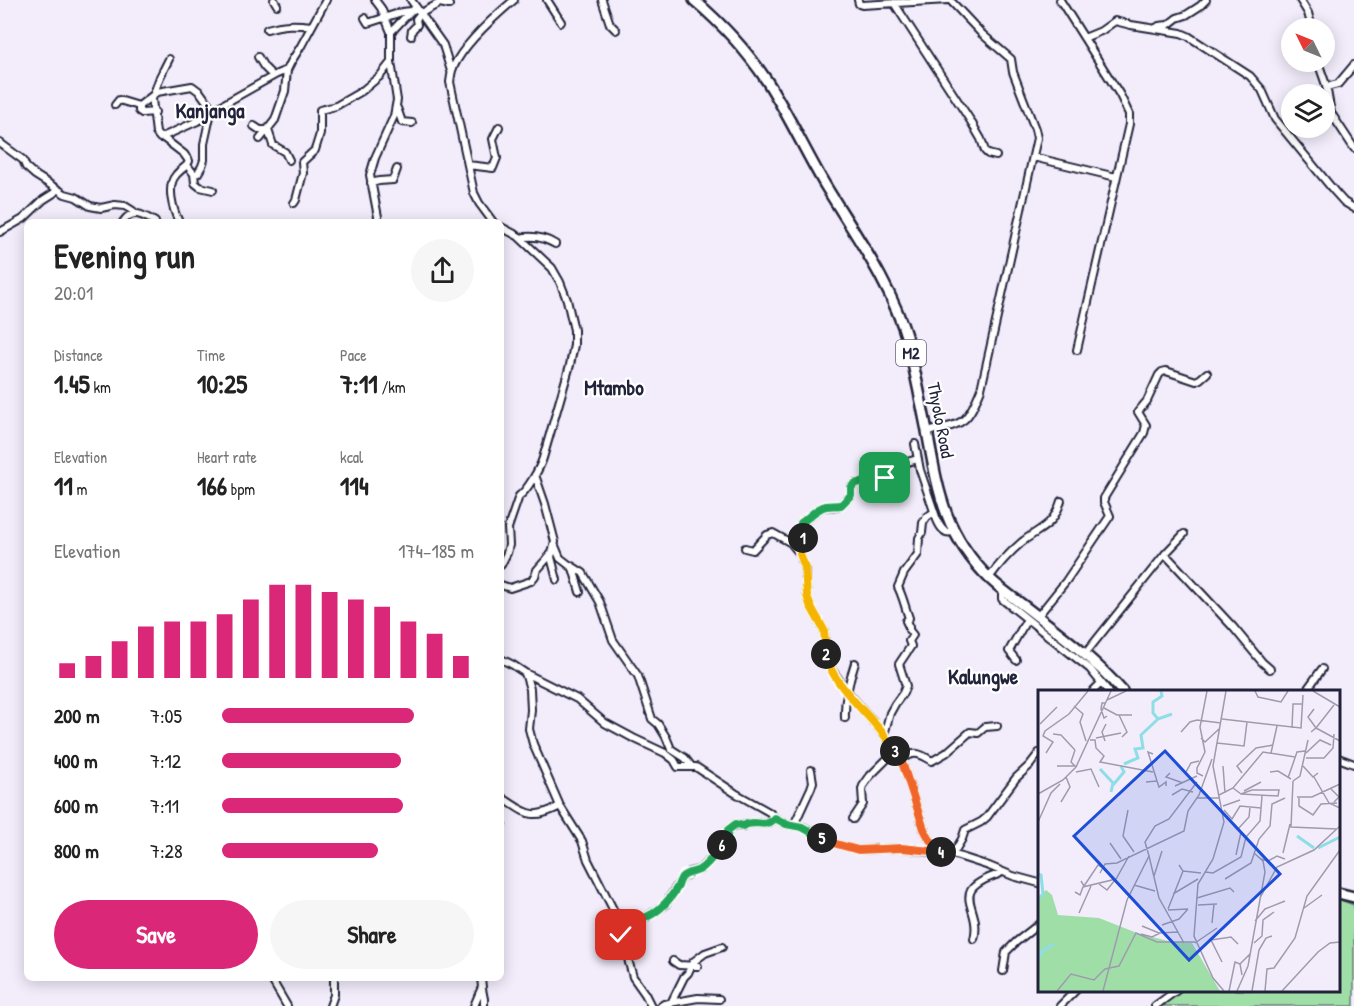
<!DOCTYPE html>
<meta charset="utf-8">
<style>
:root{--surface:#fff;--page:#f6f6f6;--text:#222;--muted:#767676;--accent:#db2777}
body{margin:0;font-family:"Patrick Hand",sans-serif;background:var(--page);color:var(--text);height:100vh;display:flex;flex-direction:column;font-size:22px;white-space:nowrap}
*{box-sizing:border-box;margin:0}
p{font-size:20px;color:var(--muted)}
.icon{flex:none;width:33px;height:33px;fill:none;stroke:currentColor;stroke-width:2;stroke-linecap:round;stroke-linejoin:round}
.map{position:relative;flex:1;overflow:hidden}
.panel{position:absolute;left:24px;top:219px;width:480px;height:762px;display:flex;flex-direction:column;background:var(--surface);border-radius:9px;box-shadow:0 3px 15px #0003}
.panel>*{flex:none}
.needle{width:39px;rotate:313deg}
.fabs{position:absolute;left:1281px;top:18px;display:grid;gap:12px}
.fabs a{display:grid;place-items:center;width:54px;height:54px;border-radius:50%;background:var(--surface);box-shadow:0 3px 15px #0003;font-size:30px}
.pin{position:absolute;display:grid;place-items:center;width:51px;height:51px;color:#fff;margin:-26px;border-radius:12px;box-shadow:0 3px 9px #0006}
.km{position:absolute;width:30px;height:30px;margin:-15px;border-radius:50%;background:#222;color:#fff;font-size:16px;line-height:30px;text-align:center}
.round{display:grid;place-items:center;flex:none;width:63px;height:63px;border-radius:32px;background:var(--page)}
.headline{display:flex;align-items:center;justify-content:space-between;height:102px;padding:0 30px}
h1{font-size:33px;font-weight:700;line-height:45px}
.stats{display:grid;grid-template-columns:repeat(3,1fr);gap:9px;height:102px;padding:6px 30px}
.stats div{display:grid;align-content:center}
.stats b{font-size:26px;font-weight:700}
.stats small{font-size:16px;font-weight:400}
.stats p{font-size:16px}
.chart{height:168px;padding:12px 30px}
.chart p{display:flex;justify-content:space-between}
.chart svg{width:100%;height:108px;margin-top:6px;stroke:var(--accent);stroke-width:6}
.cta{display:flex;gap:12px;margin-top:auto;padding:12px 30px}
.cta a{flex:1;height:69px;border-radius:36px;background:var(--accent);color:#fff;font-size:24px;font-weight:700;line-height:69px;text-align:center}
.cta a+a{background:var(--page);color:var(--text)}
ul{padding:0 30px;list-style:none;font-size:20px}
li{display:grid;grid-template-columns:96px 72px 1fr;align-items:center;height:45px}
li i{height:15px;border-radius:8px;background:var(--accent)}
.map>svg:first-child{display:block}
.green{fill:#a0dea7;stroke:#618071;stroke-width:1.5}
.lines{fill:none;stroke-linecap:round;stroke-linejoin:round}
.minor-casing{stroke:#22223b;stroke-width:10}
.highway-casing{stroke:#22223b;stroke-width:14}
.minor{stroke:#fff;stroke-width:6}
.highway{stroke:#fff;stroke-width:9}
.split-1-casing{stroke:#fff;stroke-width:12}
.split-2-casing{stroke:#fff;stroke-width:12}
.split-3-casing{stroke:#fff;stroke-width:12}
.split-4-casing{stroke:#fff;stroke-width:12}
.split-5-casing{stroke:#fff;stroke-width:12}
.split-6-casing{stroke:#fff;stroke-width:12}
.split-7-casing{stroke:#fff;stroke-width:12}
.split-8-casing{stroke:#fff;stroke-width:12}
.split-1{stroke:#22a559;stroke-width:8}
.split-2{stroke:#f5b400;stroke-width:8}
.split-3{stroke:#f5b400;stroke-width:8}
.split-4{stroke:#f0652b;stroke-width:8}
.split-5{stroke:#f0652b;stroke-width:8}
.split-6{stroke:#22a559;stroke-width:8}
.split-7{stroke:#22a559;stroke-width:8}
.split-8{stroke:#f5b400;stroke-width:8}
.labels{text-anchor:middle;dominant-baseline:central;stroke-width:4.5;stroke-linejoin:round;paint-order:stroke}
.shield{fill:#fff;stroke:#646476;stroke-width:1.5}
.shield-label{font-size:16px;font-weight:bold;fill:#22223b}
.street-label{font-size:18px;fill:#22223b;stroke:#fff}
.quarter-label{font-size:21px;font-weight:bold;fill:#22223b;stroke:#fff}
.inset-river{fill:none;stroke:#8ddee6;stroke-width:3}
.inset-road{fill:none;stroke:#9f9bae;stroke-width:1.5}
.view{fill:#1d4ed8;fill-opacity:0.15;stroke:#1d4ed8;stroke-width:3}
.inset-edge{fill:none;stroke:#22223b;stroke-width:3}
</style>
<div class="map">
<svg width="1354" height="1006" viewBox="0 0 1354 1006">
<rect width="100%" height="100%" fill="#f2ecfb"/>
<filter id="ink" filterUnits="userSpaceOnUse"><feTurbulence type="fractalNoise" baseFrequency=".0167" numOctaves="2"/><feDisplacementMap in="SourceGraphic" scale="12" xChannelSelector="R" yChannelSelector="G"/><feConvolveMatrix kernelMatrix="1 2 1 2 8 2 1 2 1" color-interpolation-filters="sRGB"/></filter>
<g filter="url(#ink)">
<path class="green" d="M1338,899L1354,905V1006H1163L1181,990H1338Z"/>
<g class="lines">
<defs>
<path id="minor" d="M274,0L277,5
M375,0L381,8L391,32V62L397,100L394,116L375,158L370,175L379,222
M411,0L443,45L451,71
M547,0L561,22
M602,0L610,24L616,30
M858,0L859,4L862,5L948,0
M1060,0L1120,95L1129,114V124L1077,350
M1300,0L1308,13L1312,28
M894,3L970,120L981,139L985,151L988,154L996,156
M365,18L368,23L402,12L411,11L417,8
M267,29C284,24 294,24 312,26
M1155,29L1159,26L1168,25L1177,18L1186,15L1200,6L1206,0
M391,32L411,11
M411,36L412,30L417,25L416,19L421,13L440,3L449,5
M1084,38L1101,31L1115,21L1131,25L1181,33L1188,36L1250,76L1262,90L1275,119L1335,192L1344,202L1354,208
M258,57L264,67L273,76
M169,59L160,77L152,99L156,133L160,138L202,119L213,110L277,74L287,70
M1318,62L1326,85L1331,113L1354,148
M1326,87L1338,84L1354,65
M115,105L119,100L139,106L157,92L192,86L200,92L213,110
M139,106V111L142,113L155,112
M397,108L402,122L412,123
M254,126L260,130H268L273,145L285,152L289,160
M162,137L184,154L189,161L187,165
M260,139L275,120L285,91L287,70L291,62L301,46L326,0
M0,143L23,160L26,167L35,175L65,194L76,197L90,206L101,208L115,205L125,206L133,211V214
M1033,157L1116,177
M468,165L493,168L497,158L493,139L499,127
M194,174L198,173L202,166L204,160V144L211,112
M371,183L379,181L393,180L397,169
M294,203L296,200L303,173L302,162L315,150L320,134V110L336,106L362,91L380,76L391,62
M123,222C132,208 143,215 155,222
M179,222C173,210 166,186 176,175C179,171 184,168 187,165L194,174L195,183L200,187L213,190
M493,222L479,203L474,193L450,82C451,77 451,72 453,68C463,45 495,16 514,0
M501,227L518,236L552,268L560,282L567,300L574,330V345L570,365L543,458C540,468 527,491 519,496L508,528L509,545L507,553L501,565
M0,232L23,219L43,200L54,193L57,189
M520,238C533,235 543,237 555,244
M927,432C964,423 966,426 981,389L1037,138L1035,129L1013,72L1011,59L982,34L950,0
M915,444L920,470L937,520C940,527 945,536 954,531
M535,475L545,504L555,542L551,557L557,580
M555,546L560,558L573,568L580,592
M745,548L753,550L767,535L773,533L791,543L800,554L805,569L807,596L810,605L824,630L828,664L846,690L884,735L895,751L903,765L924,829L930,840L945,852
M800,554L803,539L801,523C808,519 813,512 821,508C827,505 834,508 840,505C844,503 848,498 851,495V488L854,484C865,480 875,480 885,478L889,470L899,469C903,462 911,461 918,459
M1165,554L1233,627L1262,662L1270,669
M570,565L583,573L600,602L613,640L638,676L652,719L658,724L666,737L671,749L685,758L692,767
M989,578C999,564 1009,553 1022,542C1041,527 1053,527 1061,501
M501,585L510,588L531,581L535,576L537,570L551,554
M1004,592L1002,595V599L1090,669L1108,691
M1038,616L1066,581L1110,516L1104,502V498L1144,433L1146,425L1138,412L1147,401L1159,375L1162,372L1166,371L1196,381L1200,379L1207,373
M1085,654L1165,554L1184,534
M501,659L513,665L525,673L530,689L531,710L529,729L533,744L560,806L582,841L588,860L619,921L621,942L628,958L629,963L633,977L645,994L651,1006
M1016,660L1009,651L1027,619
M525,673L577,699L605,723L633,738L665,753L674,760L678,767H696L735,793L769,812L775,818L786,824L803,827L833,843L858,850L902,848L931,852H946L989,866L1013,876L1039,883
M1093,691L1101,683
M1306,691L1322,669
M845,718C844,699 849,681 855,663
M884,735L890,713L895,704L903,693L906,686L899,664L911,646L909,641L913,635L909,630V627L906,621L909,618C905,607 903,597 898,587L904,573L918,554L919,538L922,533L923,523L927,517L934,512
M1338,758L1354,764
M900,760C914,751 918,752 932,761L946,753L970,732L978,733L985,727L997,726
M501,797C526,812 530,822 560,806
M853,819L863,804L862,789L863,786L870,776L895,751
M501,823H502
M794,825L811,788L813,782L811,770
M953,854L962,839L965,830L981,822L987,817L1016,778L1029,766L1039,753
M619,921H636L645,918L665,905L682,878L690,872L699,870L713,857L727,836L728,830L736,824L743,826C755,818 765,830 775,818
M974,939C983,906 945,892 999,874L1001,872
M673,961L679,965L698,966
M1003,971L1006,952L1016,942L1039,924
M273,982L287,1006
M482,989L484,999V1006
M671,1003L684,977L688,973L693,962L705,953L722,947
M330,1006L334,995V978
M474,1006L482,987L481,978
M661,1006L664,1004L698,998L719,999
M1060,1006L1076,990
M1155,1006L1177,990"/>
<path id="highway" d="M694,0C721,23 747,51 767,81C788,114 805,151 825,185C856,236 891,284 908,342C915,371 921,401 927,431C938,491 944,534 990,579C1005,593 1021,603 1037,616C1067,639 1097,662 1122,691
M1338,893L1354,897"/>
</defs>
<use href="#minor" class="minor-casing"/>
<use href="#highway" class="highway-casing"/>
<use href="#minor" class="minor"/>
<use href="#highway" class="highway"/>
</g>
</g>
<g class="lines" filter="url(#ink)">
<defs>
<path id="split-1" d="M803,538L801,523C809,518 816,508 826,506C831,505 836,506 841,505L851,495V488L854,484L874,478H885"/>
<path id="split-2" d="M803,538L800,554L805,568L807,596L810,605L824,630L826,654"/>
<path id="split-3" d="M826,654C829,681 868,713 884,735C888,740 891,746 895,751"/>
<path id="split-4" d="M895,751L903,765L924,829L930,840L946,852H941"/>
<path id="split-5" d="M822,838L833,843L858,850L902,848L941,852"/>
<path id="split-6" d="M722,845L727,836L728,830L736,824L743,826C755,818 765,830 775,818L786,824L802,827L822,838"/>
<path id="split-7" d="M634,920C653,919 669,902 678,886C678,885 681,878 682,877C687,872 693,873 699,870C708,865 716,853 722,845"/>
<path id="split-8" d="M621,935L619,921L634,920"/>
</defs>
<use href="#split-1" class="split-1-casing"/>
<use href="#split-2" class="split-2-casing"/>
<use href="#split-3" class="split-3-casing"/>
<use href="#split-4" class="split-4-casing"/>
<use href="#split-5" class="split-5-casing"/>
<use href="#split-6" class="split-6-casing"/>
<use href="#split-7" class="split-7-casing"/>
<use href="#split-8" class="split-8-casing"/>
<use href="#split-1" class="split-1"/>
<use href="#split-2" class="split-2"/>
<use href="#split-3" class="split-3"/>
<use href="#split-4" class="split-4"/>
<use href="#split-5" class="split-5"/>
<use href="#split-6" class="split-6"/>
<use href="#split-7" class="split-7"/>
<use href="#split-8" class="split-8"/>
</g>
<g class="labels">
<rect class="shield" x="896" y="340" width="30" height="26" rx="4.5"/>
<g class="shield-label">
<text x="911" y="353">M2</text>
</g>
<g class="street-label">
<text transform="translate(941 420) rotate(79)">Thyolo Road</text>
</g>
<g class="quarter-label">
<text x="210" y="110">Kanjanga</text>
<text x="614" y="387">Mtambo</text>
<text x="983" y="676">Kalungwe</text>
</g>
</g>
<g transform="translate(1038 690)">
<rect width="302" height="302" fill="#f2ecfb"/>
<path d="M8,200L14,205L20,225L61,228L99,243L134,252L154,253L182,301H0V207Z" fill="#a0dea7"/>
<path class="inset-river" d="M123,1L124,6L115,12V23L120,29L134,24M86,74L100,68L97,59L105,58L103,45L120,29M62,79L75,93L73,102M75,95L86,82L83,76M259,146L276,158M280,158L302,147M0,184L3,185L5,204L0,209M0,270L4,261L16,254"/>
<path class="inset-road" d="M217,1L220,7L243,12L250,1M275,1L302,17M69,10L88,1M68,13H64L63,19L66,28L69,26M36,16L45,24L42,32L48,51M66,18L79,25H94M276,19L270,27L278,38L296,15M81,25L89,42L84,47M184,29L263,38L265,5M2,34L19,17M254,38L255,14H265M143,42L152,32L159,30L183,33M273,42L278,38L302,51M15,44L23,45L37,60M58,48L83,43M163,48L167,52L181,39M52,50H57L58,58L66,66L62,72L115,82M67,51L64,42L68,34M179,53L206,56L209,32M37,60L33,72L38,77M8,63L15,52L5,46L7,41L31,24L50,1M233,63L239,36M268,63L282,50L293,55M115,64L110,62L119,91M268,68H286L295,58L296,44M19,76H37M185,76L187,103M265,76L275,87L280,83M38,82L53,79L61,97M232,82L240,81L253,89M132,83L128,87L145,93M204,83L199,76L218,58L235,55M150,86L148,82L153,73L161,71M165,86L159,83V78L167,62L162,37L169,1M276,87L291,113L302,118M250,88L259,62L267,61M255,91L253,137L299,139M255,91L262,86L270,50M108,92L119,91L121,97L128,92V96M137,96L159,86M195,98L203,104L214,100H241L240,106L203,104M293,99L301,107L296,112M206,101L223,92M0,104L25,90L38,77L73,1M134,105L144,99L155,102M181,105L195,98L225,62L257,67M259,107H274L302,94M159,108H182M261,108V116L275,125L283,114L299,113M23,112L32,97L28,87M185,116L202,110M90,120L85,146L96,162M186,120L194,129L202,116L223,118M0,132L13,103L22,94M208,147L200,139L211,127L212,117M72,153L83,169M245,163L252,134M198,165L203,142M111,166L121,208L146,253M223,169L230,171L239,166L247,169M145,181L163,183M167,182L175,183L203,167L208,147L222,131L224,106M62,183L67,174L79,173L146,141L150,121L161,105L174,69M116,186L124,161M187,189L213,173L221,149L232,136L234,114L247,108M43,191L46,196L60,175L63,177M61,194L69,200L77,190M96,195L117,201M37,202L42,205L45,197L78,189L91,166M135,204L160,189M159,208L192,198L196,202M222,208L239,177L276,160L302,136M160,215L179,214M266,218L284,205M130,219L145,181L141,175M130,220L150,219M41,223L53,196M217,231L227,219L247,211M174,233L176,214M124,235L141,229L150,219M104,236L121,243L140,242M103,244L114,247L122,243M172,248L184,272M173,250L193,247L200,254M157,253L179,238M216,253L224,246L225,230L236,222M204,285L202,274L212,264M19,301L33,284L56,290L67,279L81,276L98,243L119,252H157M65,301L89,210L111,166L107,152L117,136L131,129L159,92M186,301L175,288L156,246L160,194L175,169L186,132L175,76L188,1M191,301L197,272L202,274M199,301L210,276L227,182L225,171L216,163M214,301L221,260L228,248L234,246M227,301L229,279L236,278L257,248L269,206L302,160M244,301L280,262L292,253L302,252"/>
<path class="view" d="M127,61L242,184L151,270L36,146Z"/>
<rect width="302" height="302" class="inset-edge"/>
</g>
</svg>
<div class="fabs">
<a><svg class="needle" viewBox="-14 -14 28 28"><path d="M0-13l5 13h-10z" fill="#e53935"/><path d="M0 13l5-13h-10z" fill="#767676"/></svg></a>
<a><svg class="icon" aria-label="layers" viewBox="0 0 24 24"><path d="M12 4l9 5-9 5-9-5zM3 14l9 5 9-5"/></svg></a>
</div>
<div class="pin" style="left:885px;top:478px;background:#1e9e55"><svg class="icon" aria-label="arrive" viewBox="0 0 24 24"><path d="M6 21V4h12l-3 4 3 4H6"/></svg></div>
<div class="pin" style="left:621px;top:935px;background:#d93025"><svg class="icon" aria-label="check" viewBox="0 0 24 24"><path d="M5 12l5 5 9-10"/></svg></div>
<b class="km" style="left:803px;top:538px">1</b>
<b class="km" style="left:826px;top:654px">2</b>
<b class="km" style="left:895px;top:751px">3</b>
<b class="km" style="left:941px;top:852px">4</b>
<b class="km" style="left:822px;top:838px">5</b>
<b class="km" style="left:722px;top:845px">6</b>
<section class="panel">
<div class="headline"><div><h1>Evening run</h1><p>20:01</p></div><a class="round"><svg class="icon" aria-label="share" viewBox="0 0 24 24"><path d="M12 15V3M7 8l5-5 5 5M5 13v7h14v-7"/></svg></a></div>
<div class="stats">
<div><p>Distance</p><b>1.45<small> km</small></b></div>
<div><p>Time</p><b>10:25</b></div>
<div><p>Pace</p><b>7:11<small> /km</small></b></div>
</div>
<div class="stats">
<div><p>Elevation</p><b>11<small> m</small></b></div>
<div><p>Heart rate</p><b>166<small> bpm</small></b></div>
<div><p>kcal</p><b>114</b></div>
</div>
<div class="chart"><p><span>Elevation</span>174–185 m</p>
<svg viewBox="0 0 160 44" preserveAspectRatio="none"><path d="M5 44V38M15 44V35M25 44V29M35 44V23M45 44V21M55 44V21M65 44V18M75 44V12M85 44V6M95 44V6M105 44V9M115 44V12M125 44V15M135 44V21M145 44V26M155 44V35"/></svg>
</div>
<ul>
<li><b>200 m</b>7:05<i style="width:76%"></i></li>
<li><b>400 m</b>7:12<i style="width:71%"></i></li>
<li><b>600 m</b>7:11<i style="width:72%"></i></li>
<li><b>800 m</b>7:28<i style="width:62%"></i></li>
</ul>
<div class="cta"><a>Save</a><a>Share</a></div>
</section>
</div>
